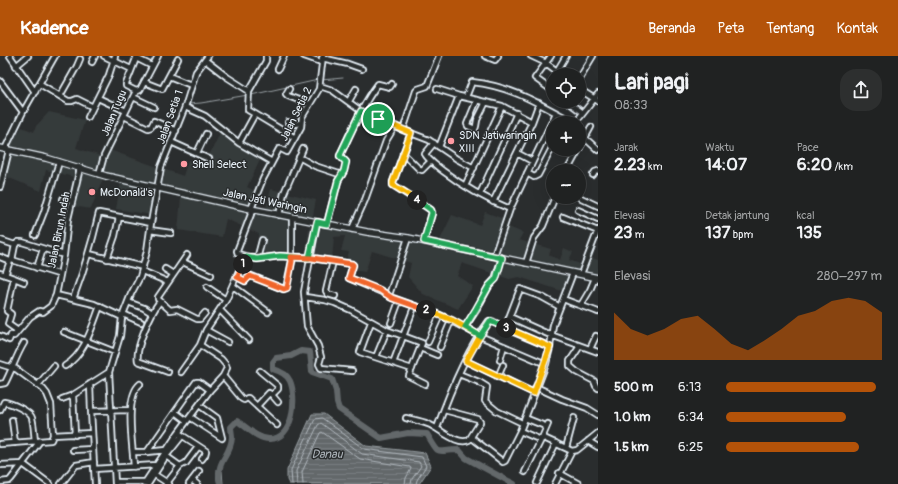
<!DOCTYPE html>
<html lang="id">
<meta charset="utf-8">
<style>
:root{--surface:#202222;--page:#2d2f2f;--text:#f1f3f6;--muted:#a2a4a5;--line:#3d3f40;--accent:#b45309}
body{margin:0;font-family:Pangolin,sans-serif;background:var(--page);color:var(--text);height:100vh;display:flex;flex-direction:column;font-size:15px;white-space:nowrap}
*{box-sizing:border-box;margin:0}
p{font-size:13px;color:var(--muted)}
.icon{flex:none;width:22px;height:22px;fill:none;stroke:currentColor;stroke-width:2;stroke-linecap:round;stroke-linejoin:round}
.map{position:relative;flex:1;overflow:hidden}
.drawer{display:flex;flex-direction:column;background:var(--surface);width:300px}
.drawer>*{flex:none}
.buttons{position:absolute;left:546px;top:12px;display:grid;gap:8px}
.buttons a{display:grid;place-items:center;width:40px;height:40px;border-radius:50%;background:var(--surface);box-shadow:0 4px 16px #0002,0 0 0 1px var(--line);font-size:20px}
.pin{position:absolute;display:grid;place-items:center;width:34px;height:34px;color:#fff;margin:-17px;border:2px solid #fff;border-radius:50%;box-shadow:0 1px 4px #0007}
.km{position:absolute;width:20px;height:20px;margin:-10px;border-radius:50%;background:#222;color:#fff;font-size:11px;line-height:20px;text-align:center}
.round{display:grid;place-items:center;flex:none;width:42px;height:42px;border-radius:16px;background:var(--page)}
.headline{display:flex;align-items:center;justify-content:space-between;height:68px;padding:0 16px}
h1{font-size:22px;font-weight:800;line-height:30px}
.metrics{display:grid;grid-template-columns:repeat(3,1fr);gap:6px;height:68px;padding:4px 16px}
.metrics div{display:grid;align-content:center}
.metrics b{font-size:17px;font-weight:800}
.metrics small{font-size:11px;font-weight:400}
.metrics p{font-size:11px}
.chart{height:112px;padding:8px 16px}
.chart p{display:flex;justify-content:space-between}
.chart svg{width:100%;height:72px;margin-top:4px;fill:var(--accent);opacity:.7}
ul{padding:0 16px;list-style:none;font-size:13px}
li{display:grid;grid-template-columns:64px 48px 1fr;align-items:center;height:30px}
li i{height:10px;border-radius:5px;background:var(--accent)}
header{display:flex;align-items:center;gap:24px;box-sizing:border-box;height:56px;padding:0 20px;background:var(--accent);color:#fff}
header strong{font-size:19px}
nav{display:flex;gap:22px;margin-inline-start:auto;font-size:14px}
main{display:flex;flex:1;min-height:0}
.map>svg:first-child{display:block}
.built{fill:#363a3b}
.water{fill:url(#water-rules);stroke:#989fa3}
.lines{fill:none;stroke-linecap:round;stroke-linejoin:round}
.shore{stroke:#b3bac0;stroke-width:1}
.stream{stroke:#989fa3;stroke-width:1}
.river{stroke:#63686b;stroke-width:6}
.minor-casing{stroke:#e8f1f8;stroke-width:8}
.major-casing{stroke:#e8f1f8;stroke-width:8}
.minor{stroke:#2a2d2e;stroke-width:4.5}
.major{stroke:#2a2d2e;stroke-width:5.5}
.split-1-casing{stroke:#fff;stroke-width:8}
.split-2-casing{stroke:#fff;stroke-width:8}
.split-3-casing{stroke:#fff;stroke-width:8}
.split-4-casing{stroke:#fff;stroke-width:8}
.split-5-casing{stroke:#fff;stroke-width:8}
.split-1{stroke:#22a559;stroke-width:5}
.split-2{stroke:#f0652b;stroke-width:5}
.split-3{stroke:#f5b400;stroke-width:5}
.split-4{stroke:#22a559;stroke-width:5}
.split-5{stroke:#f5b400;stroke-width:5}
.poi-dot{fill:#ff9aa2;stroke:#2a2d2e;stroke-width:1.5}
.labels{text-anchor:middle;dominant-baseline:central;stroke-width:3;stroke-linejoin:round;paint-order:stroke}
.street-label{font-size:11px;fill:#e8f1f8;stroke:#2a2d2e}
.poi-label{font-size:11px;fill:#e8f1f8;stroke:#2a2d2e;text-anchor:start}
.water-label{font-size:12px;font-style:italic;fill:#acb3b9;stroke:#2a2d2e}
</style>
<header>
<strong>Kadence</strong>
<nav><a>Beranda</a><a>Peta</a><a>Tentang</a><a>Kontak</a></nav>
</header>
<main>
<div class="map">
<svg width="598" height="428" viewBox="0 0 598 428">
<defs>
<pattern id="water-rules" width="6" height="5" patternUnits="userSpaceOnUse"><rect width="6" height="5" fill="#63686b"/><path d="M0 2.5h6" fill="none" stroke="#797e81"/></pattern>
</defs>
<rect width="100%" height="100%" fill="#2a2d2e"/>
<filter id="ink" filterUnits="userSpaceOnUse"><feTurbulence type="fractalNoise" baseFrequency=".025" numOctaves="2"/><feDisplacementMap in="SourceGraphic" scale="8" xChannelSelector="R" yChannelSelector="G"/><feConvolveMatrix kernelMatrix="1 2 1 2 8 2 1 2 1" color-interpolation-filters="sRGB"/></filter>
<g filter="url(#ink)">
<path class="built" d="M49,56L85,64L76,92L101,100L104,92L183,120L188,104L205,108L220,77L262,100L247,131L257,136L251,153L265,156L271,133L316,144L312,165L438,188L452,159L480,169L485,156L504,163L502,168L523,177L519,184L551,193L549,199L560,204L564,192L573,196L569,204L583,209L587,200L598,204V226L568,219L562,235L519,221L509,223L462,207L457,220L473,230L458,253L423,238L408,221L411,207L372,195L365,216L352,214L355,207L346,205L349,196L341,195L345,180L334,181L332,204L305,201L310,165L292,162L289,199L256,200L259,178L226,163L222,181L178,174L181,141L157,137L152,159L116,153L121,125L103,123L91,153L73,150L78,122L46,114L41,135L2,119L8,92L22,71L34,76L36,70Z"/>
<path class="water" d="M312,358H324L366,390L425,397L431,410L419,428H289L287,424V414Z
M223,403L218,415H222L223,428H218C215,418 217,411 223,403Z"/>
<g class="lines">
<path class="shore" d="M292,428L291,414L315,363L322,362L364,393L422,401L426,410L417,424L416,428
M297,428L296,415L318,369L321,367L362,398L419,406L421,410L412,423L411,428
M303,428L302,416L320,377L322,376L360,403L410,411L411,413L406,422L405,428"/>
<path class="stream" d="M321,24L343,22
M251,39L318,24
M188,48L201,47L248,39"/>
<path class="river" d="M220,428C215,403 231,401 232,381C232,378 231,374 231,371L237,365C247,371 257,383 269,383C294,384 297,341 290,325C287,318 280,315 273,313V306L276,302L291,300L301,295L310,296L312,316L332,323L336,335L337,347L339,353L381,382L408,377L427,378C441,402 435,394 459,394L466,402L514,428"/>
<defs>
<path id="minor" d="M10,0L35,36
M104,0L131,13
M304,0L321,6
M485,0L495,4L498,0
M531,0L546,7L562,19
M551,0L535,22L553,35
M136,2L152,10
M322,2L348,8L362,13
M205,4L227,21L249,35
M92,6L95,0
M16,10L28,0
M278,13L284,0
M557,15L566,0
M169,20L191,29
M579,23L593,0
M0,25L23,56
M144,26L162,33L178,3
M40,28L68,45H72L77,43L93,51
M320,30L332,34L361,55L403,74L429,84L457,103L474,112
M289,33L286,38L288,40L309,48
M437,33L459,40L502,50L532,66L539,47
M579,33L598,45
M136,35L126,30V28L137,0
M136,35L140,34L158,0
M60,40L77,10L80,3
M133,41L154,51
M466,41L472,26C508,30 533,44 564,61V67
M98,42L126,55
M477,44L467,68L468,70L475,73L476,70L477,64L486,46
M349,45L356,33
M567,45L583,57
M185,51L205,60L239,87L272,106
M255,58L295,82
M124,60L148,72L151,71L154,65L176,75
M88,61L109,19L115,0
M580,61L598,38
M288,66L294,68L301,67
M403,74L416,35L418,33L427,30L439,0
M411,77L393,126V129L431,154L432,157L424,185
M585,82L598,94
M171,86L209,103
M239,87L255,58L248,54L249,35L266,5V0
M434,87L425,98C429,105 437,110 443,115C464,131 486,143 510,153
M439,91L459,40
M5,93L23,56L55,0
M579,93L591,71
M197,97L206,78
M403,97L419,113L422,114L431,105
M517,97L532,105
M299,101L315,110L342,119
M567,115L579,93
M527,117L534,121L538,119L553,90
M99,118L104,100L136,35
M593,119L595,116L598,115
M465,130L502,50
M0,131L9,94
M480,138L517,57
M579,141L598,150
M63,143L72,145
M493,146L532,66
M251,153L263,123L279,93H281L287,96L301,71L302,61L319,33L323,0
M253,153L237,195L238,198L257,203L280,200L312,202L352,208L353,209L349,222L389,239
M578,154L598,163
M279,159L284,137L303,93
M563,161L598,175
M317,166L304,236L307,270L318,290L321,301L319,308L321,312L352,315
M327,168L338,125L344,115L346,106L340,100L341,97C352,74 362,49 378,28L390,31L392,28
M352,173L365,144L386,85L395,70
M150,174L171,177
M35,179L44,156L59,106
M408,182L389,239L390,241L440,259L480,280L546,308
M0,184L15,189
M89,198L143,211
M494,200L510,153L556,57
M0,201L10,205
M107,203L115,180L119,161
M257,203L262,184
M12,204L58,218
M333,205L326,235L328,238L335,240
M183,206L211,219
M526,207L534,182L543,170L555,141
M37,212L43,193
M165,213L173,218
M142,215L168,226
M0,217L14,222L7,255L11,258L8,268L18,275
M581,218L598,174
M5,219L10,205L12,204L15,189L18,186H22L61,198
M237,221L245,225L249,219L283,233L286,232L292,205V162
M14,222L24,226
M233,230L268,256
M207,231L226,244
M56,239L94,248L122,261
M305,241L325,244L335,247L351,254L387,274L422,287L409,320L425,328
M73,243C84,214 92,187 99,157L151,167
M563,243C575,248 586,251 598,256
M160,245L170,254L177,253L197,263H200L205,257
M128,246L144,252L152,257
M581,249L590,234L595,222
M220,254L249,284
M123,258L141,266
M510,261L548,278L598,296
M371,266L360,296L412,313
M391,267L399,245
M465,271L477,253L489,230L495,223L502,202
M505,272L520,233L542,241L560,251
M206,274L228,286
M64,276L115,296
M0,280L9,284L11,279L14,280L30,261L39,255L43,256L51,250L56,239L64,199L68,163L80,112
M428,286L440,259
M580,290L570,305V310L577,316L594,325L596,330L598,332
M440,291L451,265
M420,292L437,299
M590,293L596,280
M376,301L387,274
M500,304L504,290
M466,305L534,337
M393,307L413,254
M0,308L16,313L43,333L47,338L51,348L53,379
M65,310C85,298 92,271 100,250
M260,315L278,330V333L272,339
M168,316L138,305C135,291 151,257 160,245L158,243V241L187,199
M181,316L200,289L206,274L226,244L245,201
M459,318L479,326L487,331L485,345L497,355L522,367
M223,320L242,343L244,344L247,342H248L277,369
M498,321L503,309
M0,328L5,327C12,314 16,300 24,287
M90,328L91,355L95,428
M38,329L54,310
M536,331L562,343L587,352L598,359
M62,343L73,339
M257,350L269,337L272,339L278,346
M0,354L4,346C11,347 30,355 32,362C34,369 34,378 35,385
M91,355L130,354
M175,356L187,365
M190,361L222,382L217,362L199,349
M406,362C414,364 421,365 428,368C439,372 457,390 469,384L479,368L480,366L478,363L444,354
M525,362L545,370
M12,364L15,387
M437,372C449,338 467,294 489,265H492L509,274L550,291
M520,375L541,384L544,382L572,395
M180,378L206,395L205,399L202,403
M53,379L92,377
M75,379L73,339L109,316
M471,381L503,406L505,405L520,375L546,308L550,291L553,269L573,217
M542,382L548,368
M588,385L598,391
M0,388L51,384L53,379
M566,392L574,362
M73,394L93,393
M572,395L577,394L598,377
M133,396H147L166,394
M147,396L196,326H199L210,334
M166,400L180,410
M0,409L23,408L50,428
M134,411C133,391 124,341 140,328
M94,413L156,409
M525,416L541,384
M152,417L169,428
M559,417L579,428
M192,424L197,428
M0,426L9,425L11,423L40,385
M115,426H145
M537,427L556,387
M61,428L76,409L94,406
M115,428L109,316L120,280L122,261L131,238L140,221L147,195L151,167L161,111L185,51L196,16L208,0
M144,428L178,377L210,334L223,320L227,312L226,309L221,303L200,289
M148,428L166,400L182,380
M166,428L180,410L186,407L198,391
M189,428L199,415
M555,428L572,395"/>
<path id="major" d="M0,92L46,102L106,120L251,153L367,176L408,182L598,222"/>
</defs>
<use href="#minor" class="minor-casing"/>
<use href="#major" class="major-casing"/>
<use href="#minor" class="minor"/>
<use href="#major" class="major"/>
</g>
</g>
<g class="lines" filter="url(#ink)">
<defs>
<path id="split-1" d="M243,208L245,201L257,203L280,200L309,202L317,166L327,168L338,125L344,115L346,106L340,100L341,97L361,55L378,63"/>
<path id="split-2" d="M243,208L237,221L245,225L250,220L284,233L287,232L292,205L291,201L312,202L352,208L353,209L349,222L380,234L392,242L426,254"/>
<path id="split-3" d="M426,254L452,264L480,280L466,305L534,337L550,291L506,272"/>
<path id="split-4" d="M417,144L431,154L432,157L424,185L502,202L496,223L489,230L476,253L465,271L480,280L490,265L506,272"/>
<path id="split-5" d="M378,63L411,77L393,126V129L417,144"/>
</defs>
<use href="#split-1" class="split-1-casing"/>
<use href="#split-2" class="split-2-casing"/>
<use href="#split-3" class="split-3-casing"/>
<use href="#split-4" class="split-4-casing"/>
<use href="#split-5" class="split-5-casing"/>
<use href="#split-1" class="split-1"/>
<use href="#split-2" class="split-2"/>
<use href="#split-3" class="split-3"/>
<use href="#split-4" class="split-4"/>
<use href="#split-5" class="split-5"/>
</g>
<g class="poi-dot">
<circle cx="451" cy="85" r="4"/>
<circle cx="184" cy="108" r="4"/>
<circle cx="92" cy="136" r="4"/>
</g>
<g class="labels">
<g class="street-label">
<text transform="translate(114 57) rotate(-67)">Jalan Tugu</text>
<text transform="translate(296 58) rotate(-64)">Jalan Setia 2</text>
<text transform="translate(170 61) rotate(-70)">Jalan Setia 1</text>
<text transform="translate(265 145) rotate(12)">Jalan Jati Waringin</text>
<text transform="translate(59 174) rotate(-79)">Jalan Birun Indah</text>
</g>
<g class="poi-label">
<text x="459" y="79">SDN Jatiwaringin<tspan x="459" dy="13">XIII</tspan></text>
<text x="192" y="108">Shell Select</text>
<text x="100" y="136">McDonald's</text>
</g>
<g class="water-label">
<text x="327" y="398">Danau</text>
</g>
</g>
</svg>
<div class="buttons">
<a><svg class="icon" aria-label="locate" viewBox="0 0 24 24"><circle cx="12" cy="12" r="6"/><path d="M12 2v4M12 18v4M2 12h4M18 12h4"/></svg></a>
<a>+</a>
<a>−</a>
</div>
<div class="pin" style="left:378px;top:63px;background:#1e9e55"><svg class="icon" aria-label="arrive" viewBox="0 0 24 24"><path d="M6 21V4h12l-3 4 3 4H6"/></svg></div>
<b class="km" style="left:243px;top:208px">1</b>
<b class="km" style="left:426px;top:254px">2</b>
<b class="km" style="left:506px;top:272px">3</b>
<b class="km" style="left:417px;top:144px">4</b>
</div>
<section class="drawer">
<div class="headline"><div><h1>Lari pagi</h1><p>08:33</p></div><a class="round"><svg class="icon" aria-label="share" viewBox="0 0 24 24"><path d="M12 15V3M7 8l5-5 5 5M5 13v7h14v-7"/></svg></a></div>
<div class="metrics">
<div><p>Jarak</p><b>2.23<small> km</small></b></div>
<div><p>Waktu</p><b>14:07</b></div>
<div><p>Pace</p><b>6:20<small> /km</small></b></div>
</div>
<div class="metrics">
<div><p>Elevasi</p><b>23<small> m</small></b></div>
<div><p>Detak jantung</p><b>137<small> bpm</small></b></div>
<div><p>kcal</p><b>135</b></div>
</div>
<div class="chart"><p><span>Elevasi</span>280–297 m</p>
<svg viewBox="0 0 160 44" preserveAspectRatio="none"><path d="M0 44V15L10 25L20 29L30 25L40 19L50 17L60 25L70 34L80 38L90 32L100 25L110 17L120 14L130 8L140 6L150 8L160 15V44z"/></svg>
</div>
<ul>
<li><b>500 m</b>6:13<i style="width:96%"></i></li>
<li><b>1.0 km</b>6:34<i style="width:77%"></i></li>
<li><b>1.5 km</b>6:25<i style="width:85%"></i></li>
</ul>
</section>
</main>
